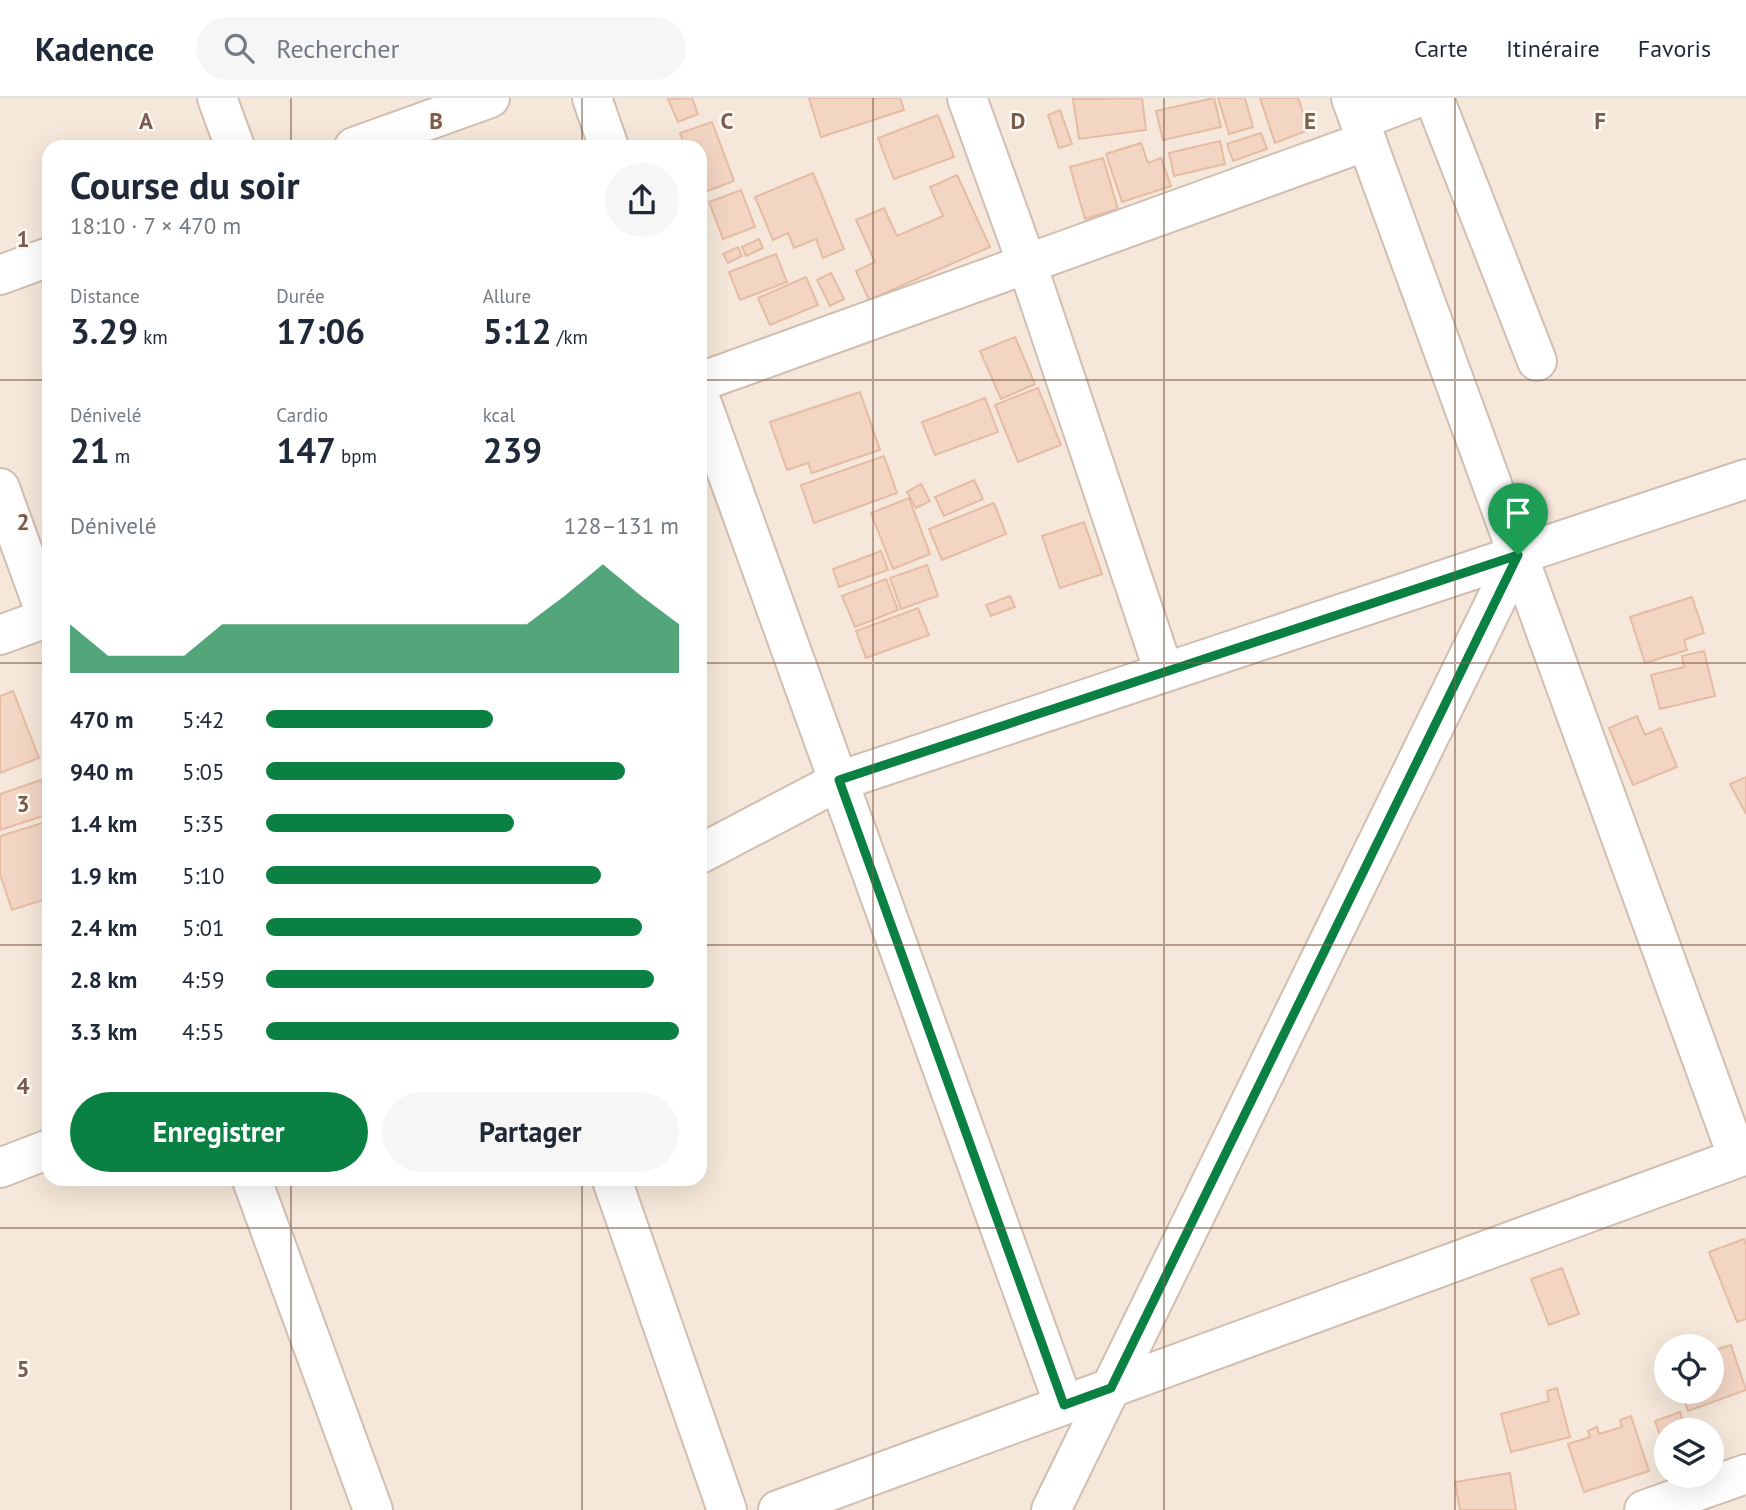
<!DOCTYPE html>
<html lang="fr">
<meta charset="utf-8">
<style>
:root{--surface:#fff;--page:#f6f6f7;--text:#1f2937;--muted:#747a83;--line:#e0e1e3;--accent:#0b8043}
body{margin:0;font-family:"PT Sans",sans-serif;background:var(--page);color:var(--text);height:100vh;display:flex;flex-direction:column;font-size:26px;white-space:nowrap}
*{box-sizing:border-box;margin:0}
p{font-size:23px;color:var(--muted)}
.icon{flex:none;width:38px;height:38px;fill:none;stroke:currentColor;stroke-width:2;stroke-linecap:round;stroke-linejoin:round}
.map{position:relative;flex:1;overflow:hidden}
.details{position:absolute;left:42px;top:42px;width:665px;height:1046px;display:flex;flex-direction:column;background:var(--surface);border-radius:21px;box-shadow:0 7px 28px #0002}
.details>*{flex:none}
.tools{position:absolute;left:1654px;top:1236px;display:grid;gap:14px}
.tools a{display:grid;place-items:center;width:70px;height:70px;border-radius:50%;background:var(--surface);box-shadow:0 7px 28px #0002;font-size:35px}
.pin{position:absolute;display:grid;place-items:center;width:60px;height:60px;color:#fff;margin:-72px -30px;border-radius:50% 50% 50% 0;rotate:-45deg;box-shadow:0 0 7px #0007}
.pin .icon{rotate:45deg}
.round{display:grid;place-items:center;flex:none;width:74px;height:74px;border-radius:37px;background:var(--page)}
.summary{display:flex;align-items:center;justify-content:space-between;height:119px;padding:0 28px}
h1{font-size:38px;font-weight:700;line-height:52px}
.stats{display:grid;grid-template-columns:repeat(3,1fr);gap:10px;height:119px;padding:7px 28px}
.stats div{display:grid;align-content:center}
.stats b{font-size:35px;font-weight:700}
.stats small{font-size:19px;font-weight:400}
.stats p{font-size:19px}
.chart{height:196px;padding:14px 28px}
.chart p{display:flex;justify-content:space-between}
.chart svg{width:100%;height:126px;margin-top:7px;fill:var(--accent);opacity:.7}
.cta{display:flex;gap:14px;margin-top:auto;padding:14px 28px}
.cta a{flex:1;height:80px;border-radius:42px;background:var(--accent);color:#fff;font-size:28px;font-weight:700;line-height:80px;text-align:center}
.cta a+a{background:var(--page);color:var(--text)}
ul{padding:0 28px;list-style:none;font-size:23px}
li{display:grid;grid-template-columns:112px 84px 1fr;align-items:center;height:52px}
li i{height:18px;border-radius:9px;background:var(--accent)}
header{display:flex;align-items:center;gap:42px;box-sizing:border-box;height:98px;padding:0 35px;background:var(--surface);border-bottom:2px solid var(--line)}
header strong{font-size:33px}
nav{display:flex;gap:38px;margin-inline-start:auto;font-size:24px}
.search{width:490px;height:63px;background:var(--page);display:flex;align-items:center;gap:18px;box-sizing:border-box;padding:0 24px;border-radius:38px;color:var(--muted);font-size:26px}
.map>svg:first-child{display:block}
.residential{fill:#f5e8da;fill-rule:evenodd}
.building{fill:#f3d5c3;stroke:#e6bba3;stroke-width:2}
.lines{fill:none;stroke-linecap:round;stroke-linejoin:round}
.street-casing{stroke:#d1beb0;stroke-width:42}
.street{stroke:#fff;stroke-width:38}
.route-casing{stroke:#fff;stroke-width:14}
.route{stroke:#0b8043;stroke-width:9}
.grid{fill:none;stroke:#7a5c4d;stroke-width:2;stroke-opacity:0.55}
.grid-label{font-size:23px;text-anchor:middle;font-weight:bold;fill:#7a5c4d;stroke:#fffaf3;stroke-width:5;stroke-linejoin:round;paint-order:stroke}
</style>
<header>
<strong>Kadence</strong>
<div class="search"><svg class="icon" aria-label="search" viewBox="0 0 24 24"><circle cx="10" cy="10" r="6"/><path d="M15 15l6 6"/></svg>Rechercher</div>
<nav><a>Carte</a><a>Itinéraire</a><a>Favoris</a></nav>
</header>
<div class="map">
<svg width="1746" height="1412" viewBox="0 0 1746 1412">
<rect width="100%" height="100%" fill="#fdf6ec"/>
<path class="residential" d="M0,0H1746V1412H0ZM49,49H700V1082H49ZM1666,1248H1712V1293H1666ZM1666,1332H1712V1377H1666Z"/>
<path class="building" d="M692,0L698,16L678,24L668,1Z
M809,0H900L904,12L821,39Z
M1142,0L1146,32L1079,41L1073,1Z
M1214,0L1221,29L1163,42L1156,13Z
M1218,0H1245L1253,29L1229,36Z
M1260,0H1298L1309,32L1275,45Z
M1060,12L1072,46L1059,50L1048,17Z
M938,17L954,59L894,81L878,40Z
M712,24L734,83L702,95L700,49H685L680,35Z
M1261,35L1267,51L1233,63L1227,46Z
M1220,43L1225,66L1174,78L1169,55Z
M1141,45L1148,65L1161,60L1171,88L1122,104L1106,56Z
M1103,60L1118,111L1085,121L1070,69Z
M813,75L844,151L823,160L816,141L794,150L788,135L773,142L755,99Z
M957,77L990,149L869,202L856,173L875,164L856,122L884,110L897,138L943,118L930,89Z
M741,92L755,129L723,141L709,104Z
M759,141L763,150L746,158L742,149Z
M738,149L742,158L728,165L723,156Z
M776,156L787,184L740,202L729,174Z
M831,175L844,201L830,208L817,182Z
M806,179L818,207L770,227L758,200Z
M1015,239L1035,286L1001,301L980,253Z
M1038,290L1061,347L1018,364L995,307Z
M860,294L880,352L812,375L808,365L787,372L770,324Z
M985,300L998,334L935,357L922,324Z
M884,358L897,395L814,425L801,387Z
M974,382L983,401L944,418L935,399Z
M921,386L930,403L916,410L907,394Z
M909,400L930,456L893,471L871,415Z
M994,405L1006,436L942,462L929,431Z
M1084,424L1102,476L1060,490L1042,438Z
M881,453L888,472L839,489L833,471Z
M927,467L938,498L901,511L890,480Z
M886,481L898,512L855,529L842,498Z
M1010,498L1015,509L991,518L986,507Z
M1692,499L1704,535L1684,542L1687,552L1645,565L1630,519Z
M918,510L929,537L866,560L856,533Z
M1704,553L1715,598L1660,611L1651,577L1684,569L1682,558Z
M13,593L39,660L0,675V598Z
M1637,618L1645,637L1661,630L1677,669L1633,687L1609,630Z
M1746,679V716L1730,686Z
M41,682L49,704V716L0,732V696Z
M49,723V800L12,812L0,776V738Z
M1744,1141L1746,1147V1221L1737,1224L1709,1154Z
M1562,1170L1579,1216L1549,1227L1531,1181Z
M1731,1247L1746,1292L1688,1313L1681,1293H1712V1253Z
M1557,1290L1570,1339L1511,1354L1501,1316L1549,1303L1547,1293Z
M1680,1314L1686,1332H1666V1353L1655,1323Z
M1631,1318L1649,1373L1584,1394L1568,1346L1590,1339L1588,1333L1597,1329L1599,1336L1622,1329L1620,1322Z
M1713,1346L1723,1371L1712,1375V1347Z
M1510,1375L1516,1412H1460L1455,1384Z"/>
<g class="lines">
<defs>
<path id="street" d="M217,0L235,49
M592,0L609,49
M967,0L1027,166L1164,574
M1351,0L1738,1060
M1434,0L1537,263
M1360,22L1417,0
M354,49L490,0
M0,177L49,159
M700,284L1367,43
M700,300L1064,1307
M0,390L49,525
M0,537L49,519
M700,756L839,683L1746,381
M0,1070L49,1051
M252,1082L373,1412
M612,1082L727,1412
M778,1412L1746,1057
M1051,1412L1518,457
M1644,1412L1746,1376"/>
</defs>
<use href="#street" class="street-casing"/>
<use href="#street" class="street"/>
</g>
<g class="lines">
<defs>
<path id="route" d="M1518,457L1111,1290L1064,1307L839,682Z"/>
</defs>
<use href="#route" class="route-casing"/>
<use href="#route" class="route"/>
</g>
<path class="grid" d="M291,0V49M582,0V49M873,0V1412M1164,0V1412M1455,0V1412M0,282H49M700,282H1746M0,565H49M700,565H1746M0,847H49M700,847H1746M291,1082V1412M582,1082V1412M0,1130H1746"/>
<g class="grid-label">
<text x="146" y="31">A</text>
<text x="436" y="31">B</text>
<text x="727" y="31">C</text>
<text x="1018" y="31">D</text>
<text x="1310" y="31">E</text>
<text x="1600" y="31">F</text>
<text x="23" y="149">1</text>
<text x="23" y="432">2</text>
<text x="23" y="714">3</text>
<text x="23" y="996">4</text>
<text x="23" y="1279">5</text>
</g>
</svg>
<div class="tools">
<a><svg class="icon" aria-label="locate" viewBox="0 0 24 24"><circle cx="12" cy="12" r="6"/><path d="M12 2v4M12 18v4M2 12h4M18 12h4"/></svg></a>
<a><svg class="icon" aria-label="layers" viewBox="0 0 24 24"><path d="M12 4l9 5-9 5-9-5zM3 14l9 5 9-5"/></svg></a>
</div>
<div class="pin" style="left:1518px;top:457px;background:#1e9e55"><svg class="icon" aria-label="arrive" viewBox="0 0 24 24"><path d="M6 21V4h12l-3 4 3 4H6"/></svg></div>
<section class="details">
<div class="summary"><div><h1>Course du soir</h1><p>18:10 · 7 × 470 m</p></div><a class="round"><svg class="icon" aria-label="share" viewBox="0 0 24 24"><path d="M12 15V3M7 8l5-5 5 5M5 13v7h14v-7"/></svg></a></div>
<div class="stats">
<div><p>Distance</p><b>3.29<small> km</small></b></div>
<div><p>Durée</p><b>17:06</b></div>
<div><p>Allure</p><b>5:12<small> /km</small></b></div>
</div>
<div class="stats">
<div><p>Dénivelé</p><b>21<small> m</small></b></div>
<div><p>Cardio</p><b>147<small> bpm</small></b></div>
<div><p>kcal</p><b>239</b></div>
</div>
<div class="chart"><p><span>Dénivelé</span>128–131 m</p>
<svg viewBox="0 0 160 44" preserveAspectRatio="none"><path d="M0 44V27L10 38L20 38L30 38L40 27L50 27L60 27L70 27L80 27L90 27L100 27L110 27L120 27L130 17L140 6L150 17L160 27V44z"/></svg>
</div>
<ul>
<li><b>470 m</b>5:42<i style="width:55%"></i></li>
<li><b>940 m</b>5:05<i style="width:87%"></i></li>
<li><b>1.4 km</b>5:35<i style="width:60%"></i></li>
<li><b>1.9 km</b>5:10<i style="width:81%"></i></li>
<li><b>2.4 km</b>5:01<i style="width:91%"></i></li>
<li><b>2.8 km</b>4:59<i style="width:94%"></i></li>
<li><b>3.3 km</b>4:55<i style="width:100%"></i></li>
</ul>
<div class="cta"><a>Enregistrer</a><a>Partager</a></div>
</section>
</div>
